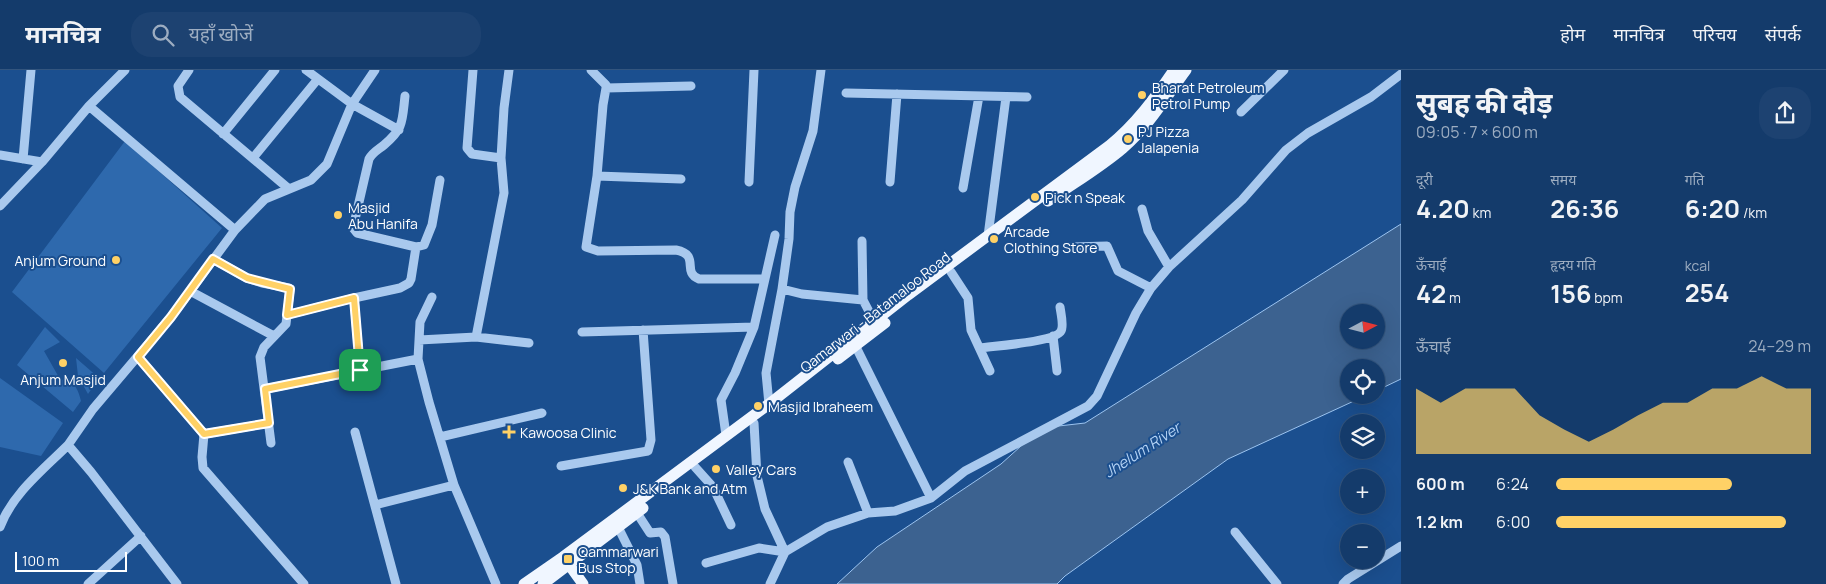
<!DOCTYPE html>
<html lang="hi">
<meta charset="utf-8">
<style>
:root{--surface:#143b6b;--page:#1d4271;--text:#f1f3f6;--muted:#9dadc1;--line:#33557e;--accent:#ffd166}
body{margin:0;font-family:Manrope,"Noto Sans Devanagari",sans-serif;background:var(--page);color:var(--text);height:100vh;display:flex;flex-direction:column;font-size:19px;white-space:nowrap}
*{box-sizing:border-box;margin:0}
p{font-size:16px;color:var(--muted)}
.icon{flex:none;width:28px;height:28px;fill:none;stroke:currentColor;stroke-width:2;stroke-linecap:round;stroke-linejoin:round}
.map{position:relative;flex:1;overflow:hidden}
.sheet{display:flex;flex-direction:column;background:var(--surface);width:425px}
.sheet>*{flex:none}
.needle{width:32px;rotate:83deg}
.controls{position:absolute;left:1340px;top:234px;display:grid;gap:10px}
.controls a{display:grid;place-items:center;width:45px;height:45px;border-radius:50%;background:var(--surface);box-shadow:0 5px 20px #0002,0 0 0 1px var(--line);font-size:25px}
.scale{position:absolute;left:15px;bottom:12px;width:112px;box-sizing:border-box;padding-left:5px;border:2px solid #fff;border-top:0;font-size:14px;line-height:18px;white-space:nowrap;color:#fff;-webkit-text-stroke:4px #1b4f8f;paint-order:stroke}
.pin{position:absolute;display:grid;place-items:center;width:42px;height:42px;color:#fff;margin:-21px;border-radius:10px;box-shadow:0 2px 8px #0006}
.round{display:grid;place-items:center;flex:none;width:52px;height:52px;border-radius:20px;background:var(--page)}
.head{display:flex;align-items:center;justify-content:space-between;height:85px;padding:0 15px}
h1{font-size:28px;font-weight:700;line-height:38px}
.figures{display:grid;grid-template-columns:repeat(3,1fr);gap:8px;height:85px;padding:5px 15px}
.figures div{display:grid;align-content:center}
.figures b{font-size:25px;font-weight:700}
.figures small{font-size:14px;font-weight:400}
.figures p{font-size:14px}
.chart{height:140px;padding:10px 15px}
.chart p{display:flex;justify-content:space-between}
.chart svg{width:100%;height:90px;margin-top:5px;fill:var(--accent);opacity:.7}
ul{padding:0 15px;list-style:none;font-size:16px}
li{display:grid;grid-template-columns:80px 60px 1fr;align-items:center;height:38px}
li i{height:12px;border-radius:6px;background:var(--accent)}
header{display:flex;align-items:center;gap:30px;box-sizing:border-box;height:70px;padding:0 25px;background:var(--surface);border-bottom:1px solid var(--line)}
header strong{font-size:24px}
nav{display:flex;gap:28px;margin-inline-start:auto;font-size:18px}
.search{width:350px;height:45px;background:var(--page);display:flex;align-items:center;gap:12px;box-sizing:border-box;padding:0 18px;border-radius:20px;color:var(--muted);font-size:19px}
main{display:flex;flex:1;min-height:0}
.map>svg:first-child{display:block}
.green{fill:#2e69ad}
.water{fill:#3c6290;stroke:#9cc4f0;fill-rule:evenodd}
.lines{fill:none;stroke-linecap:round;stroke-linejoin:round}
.minor{stroke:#a9c9ee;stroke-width:9}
.major{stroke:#f0f6ff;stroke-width:11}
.route-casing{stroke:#fff;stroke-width:10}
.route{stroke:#ffd166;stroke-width:6}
.poi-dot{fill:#ffd166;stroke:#1b4f8f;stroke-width:2}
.labels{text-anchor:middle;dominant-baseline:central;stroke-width:4;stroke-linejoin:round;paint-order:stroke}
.poi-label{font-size:14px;fill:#fff;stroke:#1b4f8f;text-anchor:start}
.street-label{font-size:14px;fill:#fff;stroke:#1b4f8f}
.water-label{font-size:15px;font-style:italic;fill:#b5d3f5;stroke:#1b4f8f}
</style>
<header>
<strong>मानचित्र</strong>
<div class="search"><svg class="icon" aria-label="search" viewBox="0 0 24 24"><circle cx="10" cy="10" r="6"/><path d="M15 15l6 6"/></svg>यहाँ खोजें</div>
<nav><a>होम</a><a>मानचित्र</a><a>परिचय</a><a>संपर्क</a></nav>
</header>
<main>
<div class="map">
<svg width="1401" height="514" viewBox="0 0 1401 514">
<rect width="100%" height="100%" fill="#1b4f8f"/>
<path class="green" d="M125,71L222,158L104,303L12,222Z
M45,257L60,272L44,281L61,311L67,307C75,313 79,322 81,331L73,342L17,295Z
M76,288L99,308L88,324L78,306Z
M0,308L63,353L41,386L0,377Z"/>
<path class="water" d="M1401,154V309L1376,321V298H1349V325H1367L1228,389L1065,506L1057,514H837L877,477L1001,394L1041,358L1085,353ZM1349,242H1376V270H1349Z"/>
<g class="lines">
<path class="minor" d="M189,0L178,16L180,27L289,119
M306,0L352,34L399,60
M473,0L467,78L472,84L501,88
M591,0L606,15V18L603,35L597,106L586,177L598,181L676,180C701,185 681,202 699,209H764
M606,18L691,16
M846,23L1027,27
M405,26C402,52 404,58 384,75C378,80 373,82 369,89L353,158L357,163L416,177
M89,36L235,160
M1241,42L1284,0
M223,64L275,0
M0,85L42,92
M253,88L317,10
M23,89L31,0
M597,106L681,109
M749,112L754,0
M890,112L897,24
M963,118L979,26
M0,136L42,92L89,36L125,0
M1142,139L1148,161L1169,197
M988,166L1006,27
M862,171L863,230L874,251
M1072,177L1107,176L1118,201L1151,218
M213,189L247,208L262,213L289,218L290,220L286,254L264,277L260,287L271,373
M951,202L968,228L971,260L990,301
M782,219L802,224L863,230
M190,221L274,266
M432,227L420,252L418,289L429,332L454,415L496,514
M354,228L360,300
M287,245L354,228L400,218L409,213L411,209L416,177L424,175L432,155L440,110
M582,262L754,257
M1053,266L1057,301
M476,267L529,273
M419,270L476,267L504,123L501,88L504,38L509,0
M855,275L931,428
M980,278C993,276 1056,272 1061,261C1064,256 1061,244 1060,237
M138,287L204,364L202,387L203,398L304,514
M265,319L418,289
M769,334L766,303L782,219L789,169L790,142L795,117L813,61L821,0
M754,353L757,406L765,439L785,482
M355,362L396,514
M204,364L269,353
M726,365L721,330L735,303L754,257L775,165
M440,367L542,343
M848,392L868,443
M561,396L648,381L651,370L643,260
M695,397L713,417L731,455
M375,435L454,415
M637,443L650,463L661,462L665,467L673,514
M0,457C12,424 44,399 68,375
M618,457L637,495L640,514
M1235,462L1277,514
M706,493L759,478L785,482
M88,514L141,466
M177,514L91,402L68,375L93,339L171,247L235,160L265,129L311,110L327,94L352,34L375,0
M770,514L785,482L827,457L868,443L895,441L931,428L965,401L1088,336L1097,326L1136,243L1151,218L1169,197L1242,130L1286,80L1308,63L1371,27L1401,4
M1343,514L1348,509L1401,476"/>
<path class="major" d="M1048,131C1072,114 1101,97 1123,78C1149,56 1166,27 1186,0
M838,289L885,253
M565,489L583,514
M524,514L563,487L769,334L908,225L1109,76C1136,54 1155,28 1174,0
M543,514L643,438"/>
</g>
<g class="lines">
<defs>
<path id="route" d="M213,189L247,208L290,219L287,245L354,228L360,300L265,319L269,353L204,364L138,287L171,247Z"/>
</defs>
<use href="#route" class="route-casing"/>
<use href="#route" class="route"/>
</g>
<g class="poi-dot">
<circle cx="1142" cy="25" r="5"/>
<circle cx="1128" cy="69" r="5"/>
<circle cx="1035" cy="127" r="5"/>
<circle cx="338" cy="145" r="5"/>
<circle cx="994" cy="169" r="5"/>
<circle cx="116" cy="190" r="5"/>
<circle cx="63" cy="293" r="5"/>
<circle cx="758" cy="336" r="5"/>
<path d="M506.5 354.5h5v5h5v5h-5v5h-5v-5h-5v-5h5z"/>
<circle cx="716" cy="399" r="5"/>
<circle cx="623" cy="418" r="5"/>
<rect x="563" y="484" width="10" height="10" rx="2.5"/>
</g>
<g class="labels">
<g class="poi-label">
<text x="1152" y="17">Bharat Petroleum<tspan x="1152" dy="16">Petrol Pump</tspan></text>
<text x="1138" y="61">PJ Pizza<tspan x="1138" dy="16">Jalapenia</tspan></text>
<text x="1045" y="127">Pick n Speak</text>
<text x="348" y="137">Masjid<tspan x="348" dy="16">Abu Hanifa</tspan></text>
<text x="1004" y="161">Arcade<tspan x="1004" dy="16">Clothing Store</tspan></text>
<text x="106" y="190" text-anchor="end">Anjum Ground</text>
<text x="63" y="309" text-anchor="middle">Anjum Masjid</text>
<text x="768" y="336">Masjid Ibraheem</text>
<text x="520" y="362">Kawoosa Clinic</text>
<text x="726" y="399">Valley Cars</text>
<text x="633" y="418">J&amp;K Bank and Atm</text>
<text x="578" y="481">Qammarwari<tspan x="578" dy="16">Bus Stop</tspan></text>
</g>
<g class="street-label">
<text transform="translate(875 242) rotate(-38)">Qamarwari - Batamaloo Road</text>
</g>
<g class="water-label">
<text transform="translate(1142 380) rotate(-33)">Jhelum River</text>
</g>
</g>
</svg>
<div class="controls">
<a><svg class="needle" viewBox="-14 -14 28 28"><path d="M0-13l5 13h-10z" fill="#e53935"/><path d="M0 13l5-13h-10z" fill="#9dadc1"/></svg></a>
<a><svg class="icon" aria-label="locate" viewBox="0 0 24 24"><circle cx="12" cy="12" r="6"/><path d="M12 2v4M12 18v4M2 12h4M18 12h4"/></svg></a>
<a><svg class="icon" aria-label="layers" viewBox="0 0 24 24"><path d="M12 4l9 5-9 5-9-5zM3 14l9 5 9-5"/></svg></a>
<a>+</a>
<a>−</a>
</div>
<div class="scale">100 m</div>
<div class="pin" style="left:360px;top:300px;background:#1e9e55"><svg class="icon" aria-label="arrive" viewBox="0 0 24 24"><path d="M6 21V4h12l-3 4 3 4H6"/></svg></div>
</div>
<section class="sheet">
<div class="head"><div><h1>सुबह की दौड़</h1><p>09:05 · 7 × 600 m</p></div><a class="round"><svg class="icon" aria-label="share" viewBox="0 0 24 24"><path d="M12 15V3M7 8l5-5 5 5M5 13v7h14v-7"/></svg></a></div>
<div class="figures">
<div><p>दूरी</p><b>4.20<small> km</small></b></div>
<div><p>समय</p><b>26:36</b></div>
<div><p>गति</p><b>6:20<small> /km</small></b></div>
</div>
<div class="figures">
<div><p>ऊँचाई</p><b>42<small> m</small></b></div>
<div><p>हृदय गति</p><b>156<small> bpm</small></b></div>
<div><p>kcal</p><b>254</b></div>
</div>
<div class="chart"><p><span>ऊँचाई</span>24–29 m</p>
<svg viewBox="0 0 160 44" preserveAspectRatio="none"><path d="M0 44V12L10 19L20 12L30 12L40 12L50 25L60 32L70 38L80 32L90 25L100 19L110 19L120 12L130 12L140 6L150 12L160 12V44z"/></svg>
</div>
<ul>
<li><b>600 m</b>6:24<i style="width:69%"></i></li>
<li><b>1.2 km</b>6:00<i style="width:90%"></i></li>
</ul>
</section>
</main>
